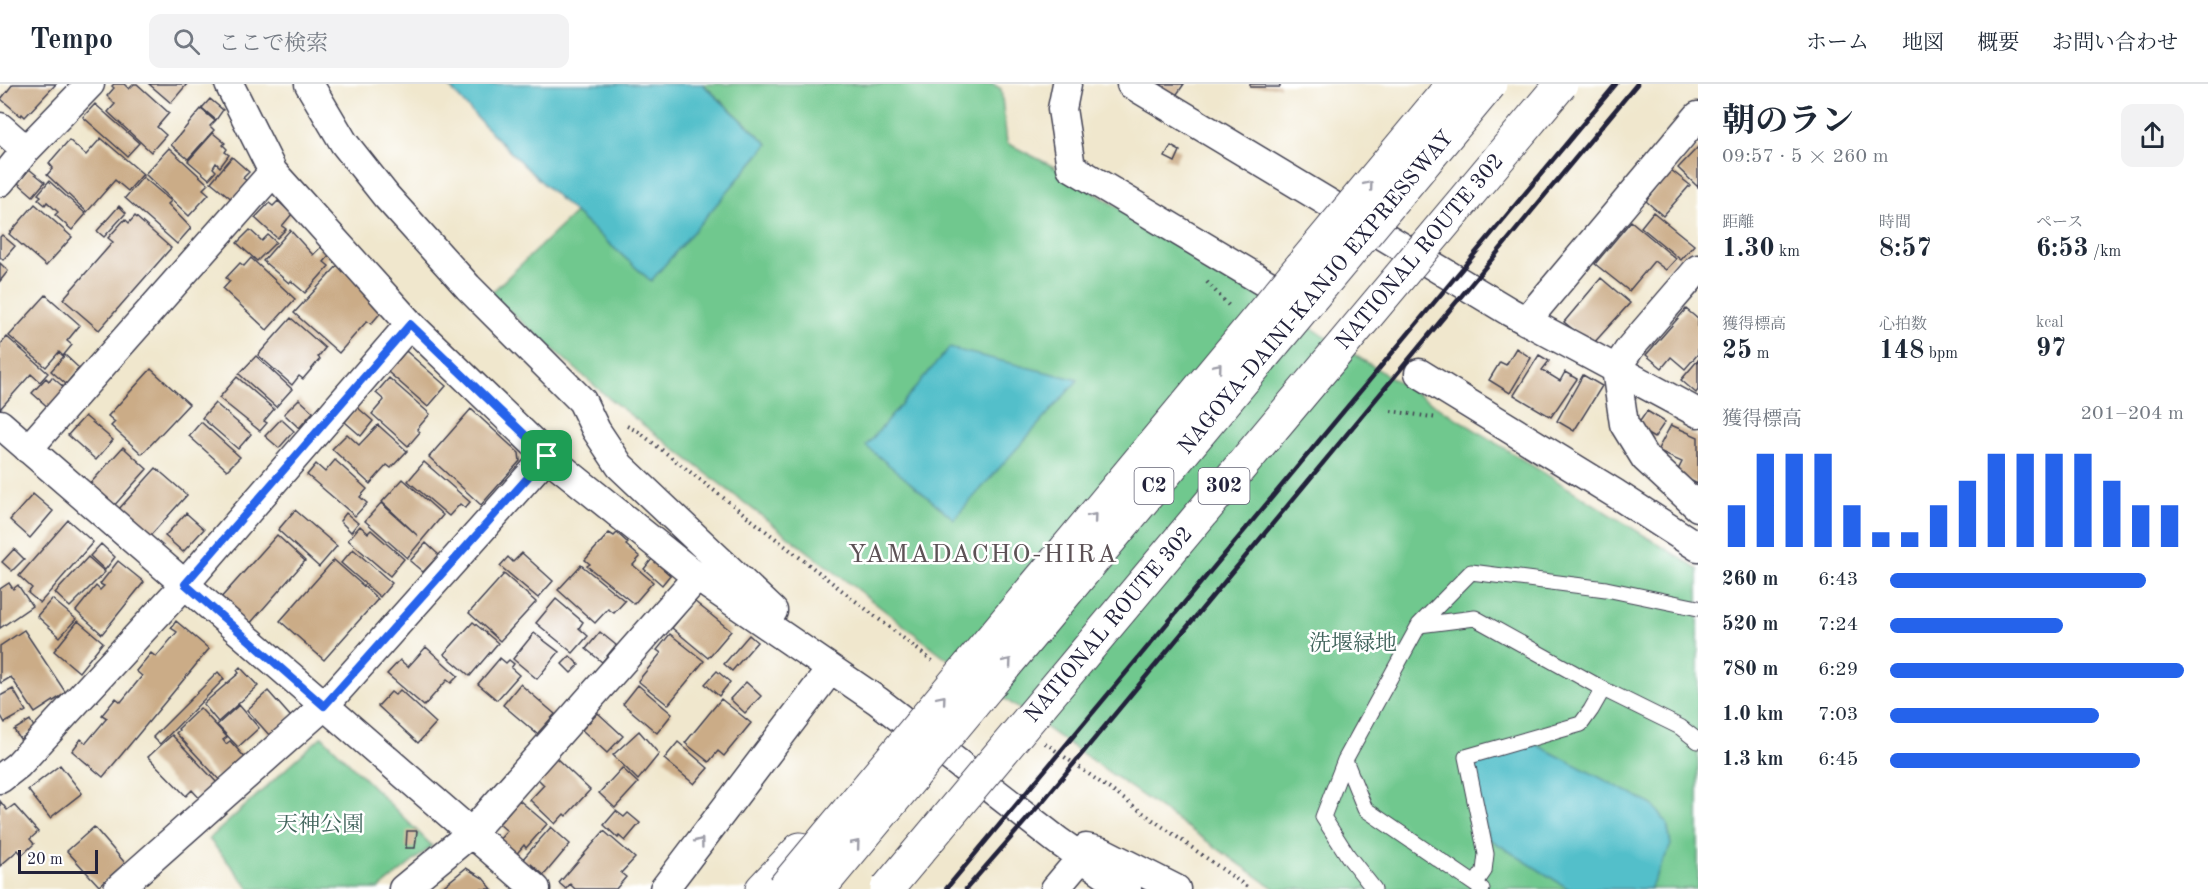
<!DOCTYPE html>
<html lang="ja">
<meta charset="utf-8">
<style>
:root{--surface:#fff;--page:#f2f2f3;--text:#1f2937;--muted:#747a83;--line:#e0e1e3;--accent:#2563eb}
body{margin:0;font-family:"Old Standard TT","Noto Serif JP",serif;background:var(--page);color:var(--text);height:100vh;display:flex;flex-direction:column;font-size:22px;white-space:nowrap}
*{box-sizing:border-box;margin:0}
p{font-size:20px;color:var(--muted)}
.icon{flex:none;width:33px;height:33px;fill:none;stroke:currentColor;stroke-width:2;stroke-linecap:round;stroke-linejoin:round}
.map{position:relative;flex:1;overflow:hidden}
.sheet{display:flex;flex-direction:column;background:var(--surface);width:510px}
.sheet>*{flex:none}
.scale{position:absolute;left:18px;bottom:15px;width:80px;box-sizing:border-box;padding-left:6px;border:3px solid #22223b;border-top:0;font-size:16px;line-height:21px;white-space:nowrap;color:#22223b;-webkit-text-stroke:4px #fff;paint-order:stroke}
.pin{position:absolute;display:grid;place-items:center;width:51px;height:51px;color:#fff;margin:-26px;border-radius:12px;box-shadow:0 3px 9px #0006}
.round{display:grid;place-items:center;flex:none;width:63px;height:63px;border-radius:12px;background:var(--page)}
.head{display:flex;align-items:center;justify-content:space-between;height:102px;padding:0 24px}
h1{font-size:33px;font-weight:700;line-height:45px}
.figures{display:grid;grid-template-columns:repeat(3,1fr);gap:9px;height:102px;padding:6px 24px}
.figures div{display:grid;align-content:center}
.figures b{font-size:26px;font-weight:700}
.figures small{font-size:16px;font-weight:400}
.figures p{font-size:16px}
.chart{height:168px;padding:12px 24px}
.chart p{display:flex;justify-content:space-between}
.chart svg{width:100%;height:108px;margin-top:6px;stroke:var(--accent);stroke-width:6}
ul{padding:0 24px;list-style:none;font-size:20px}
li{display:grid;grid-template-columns:96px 72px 1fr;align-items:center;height:45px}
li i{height:15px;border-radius:8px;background:var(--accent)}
header{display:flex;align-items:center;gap:36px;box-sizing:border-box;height:84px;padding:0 30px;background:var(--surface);border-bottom:2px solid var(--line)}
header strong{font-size:28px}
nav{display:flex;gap:33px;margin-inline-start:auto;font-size:21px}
.search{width:420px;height:54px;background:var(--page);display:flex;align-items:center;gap:15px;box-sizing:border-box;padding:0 21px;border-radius:12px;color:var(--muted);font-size:22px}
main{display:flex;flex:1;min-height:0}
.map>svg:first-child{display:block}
.green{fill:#70c88e;stroke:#497564;stroke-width:1.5}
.water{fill:#52bfca;stroke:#3a7082;stroke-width:1.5}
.building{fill:#cbac87}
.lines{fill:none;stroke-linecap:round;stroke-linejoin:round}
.lane-casing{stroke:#414051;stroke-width:17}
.street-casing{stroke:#414051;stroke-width:31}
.highway-casing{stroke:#414051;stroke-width:35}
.path{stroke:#414051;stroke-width:4;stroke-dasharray:1.5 4.5;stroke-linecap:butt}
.lane{stroke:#fff;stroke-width:15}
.street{stroke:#fff;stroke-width:28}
.highway{stroke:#fff;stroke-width:33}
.rail{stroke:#22223b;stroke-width:4.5}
.highway-bridge-casing{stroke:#414051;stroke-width:35;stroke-linecap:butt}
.highway-bridge{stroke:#fff;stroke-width:33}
.oneway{stroke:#9c9ca7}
.route-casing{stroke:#fff;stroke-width:12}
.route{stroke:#2563eb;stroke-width:8}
.labels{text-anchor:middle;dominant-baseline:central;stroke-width:5;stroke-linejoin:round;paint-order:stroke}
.shield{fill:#fff;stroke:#646476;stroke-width:1.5}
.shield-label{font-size:21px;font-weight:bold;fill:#22223b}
.street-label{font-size:22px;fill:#22223b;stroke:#fff}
.park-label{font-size:22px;fill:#41645c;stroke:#fff}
.quarter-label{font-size:26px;letter-spacing:1.5px;fill:#5d5256;stroke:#fff}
</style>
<header>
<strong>Tempo</strong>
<div class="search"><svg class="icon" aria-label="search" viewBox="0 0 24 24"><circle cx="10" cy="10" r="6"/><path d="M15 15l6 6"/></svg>ここで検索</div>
<nav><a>ホーム</a><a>地図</a><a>概要</a><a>お問い合わせ</a></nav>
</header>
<main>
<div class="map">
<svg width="1698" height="805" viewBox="0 0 1698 805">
<rect width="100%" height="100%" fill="#fff"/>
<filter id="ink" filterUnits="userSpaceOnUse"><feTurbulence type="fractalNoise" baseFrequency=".0167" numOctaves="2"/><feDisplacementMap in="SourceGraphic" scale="12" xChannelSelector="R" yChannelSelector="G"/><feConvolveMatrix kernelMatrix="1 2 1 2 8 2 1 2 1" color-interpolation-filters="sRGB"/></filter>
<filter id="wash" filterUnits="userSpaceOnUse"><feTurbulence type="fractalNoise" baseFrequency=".008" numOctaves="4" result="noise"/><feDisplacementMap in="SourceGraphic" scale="24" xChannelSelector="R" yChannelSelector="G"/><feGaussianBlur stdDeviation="1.35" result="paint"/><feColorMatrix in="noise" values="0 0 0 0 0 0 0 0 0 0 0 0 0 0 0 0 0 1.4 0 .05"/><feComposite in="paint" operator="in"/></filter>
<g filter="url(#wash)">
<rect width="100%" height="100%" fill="#f0e7cd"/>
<path class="green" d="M703,0H993L1001,5L1007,59L1052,82L1698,485V805H1275L941,570L611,316L490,210L575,129L650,196L768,60Z
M322,652L432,762L379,805H250L209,755Z"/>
<path class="water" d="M447,0H702L768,60L651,197C581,134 507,71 447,0Z
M949,264L1078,296L954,435L866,362Z
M1533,659L1653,721L1667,739L1671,761L1650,805H1569L1488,754L1470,676Z"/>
<g id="blocks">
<path class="building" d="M13,0H56L25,33L22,30L21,32L1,15Z
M114,0H124L129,5L134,0H137L169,29L157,43L166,51L151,68L108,28L115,20L107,12L114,4L112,2Z
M149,0H187L171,19Z
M1156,0H1184L1175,13Z
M1250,0H1280V3H1250Z
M210,15L223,26L216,36L202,24Z
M95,20L139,59L127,72L83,33Z
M201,25L215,37L210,42L214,46L188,75L171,61Z
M213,49L225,59L223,61L227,65L225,68L229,71L220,83L216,79L213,84L216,87L209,95L188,77Z
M101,54L143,90L128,107L115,96L87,128L47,91L53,84L49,79L69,56L86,71Z
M1171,62L1180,67L1175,78L1165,73Z
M1698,63V103L1678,84Z
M169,64L208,100L203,105L209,110L189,132L145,90Z
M232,73L249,88L243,94L248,98L233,116L211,98Z
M29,85L45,98L33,112L18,99Z
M1671,86L1690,101L1663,132L1646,117Z
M143,93L171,117L168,120L191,144L177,160L125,114Z
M49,97L86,130L72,146L55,131L58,128L47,118L45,121L38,115L41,112L38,110Z
M278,117L292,130L282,142L286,145L277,154L255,134L269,119L273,122Z
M35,120L72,153L46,182L9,150Z
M119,122L126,129L104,153L97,147Z
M1653,128L1694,161L1681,176L1641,143Z
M135,132L171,164L99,246L63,215L113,158L108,154L125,135L129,139Z
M1631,137L1676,175L1666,186L1654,177L1629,207L1595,180Z
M250,146L262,157L268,151L276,158L257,177L237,159Z
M290,146L313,171L321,163L330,171L324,178L329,182L305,209L291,197L289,199L263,177Z
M2,151L15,162L3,176L0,173V153Z
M251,174L295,215L267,246L223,205L230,197L226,194L240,179L244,182Z
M0,179L8,187L0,197Z
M339,180L383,226L371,240L367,237L339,269L294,229Z
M1601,194L1630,219L1592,261L1564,238Z
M46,211L80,241L67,257L72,261L63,272L59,268L46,283L9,252Z
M1686,225L1698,235V270L1685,285L1671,273L1662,284L1646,271Z
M291,234L325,264L318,273L320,275L303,295L299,292L292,301L258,271Z
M7,253L48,289L40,298L31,290L0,325V261Z
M1516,264L1531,274L1510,309L1489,296L1500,278L1506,281Z
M406,267L446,302L428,323L388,288Z
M65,271L79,284L66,300L51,287Z
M1539,271L1549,277L1542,286L1560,297L1565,288L1577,295L1551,333L1514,311Z
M256,272L292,305L276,323L239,290Z
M1698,276V306L1696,309L1681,296Z
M151,285L189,320L142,370L111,342L115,338L108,332Z
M1583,291L1602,302L1574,347L1557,337Z
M52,293L67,306L50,325L32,309L46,294L49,297Z
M237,293L274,325L264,337L267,339L260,347L219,314Z
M389,294L430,330L417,345L420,348L408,362L372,330L384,316L376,309Z
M299,315L313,328L299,344L284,330Z
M215,319L251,350L238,365L202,334Z
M357,323L373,337L361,352L345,338Z
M471,325L519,369L520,377L481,421L429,373Z
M1647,327L1665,338L1654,354L1636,343Z
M85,332L113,356L96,376L68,351Z
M281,335L294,347L279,364L265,352Z
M201,338L240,373L227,386L189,352Z
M378,341L407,367L391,384L387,381L370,400L332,365L347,350L359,361Z
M1671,341L1698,353V400L1676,390L1682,378L1657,367Z
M123,363L147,385L112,424L88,402Z
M335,376L367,405L360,413L367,419L355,432L307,391L316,380L325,388Z
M424,378L470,418L465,424L460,420L449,432L408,397Z
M156,384L187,411L149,453L118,426Z
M403,395L443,431L407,474L365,437L381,419L418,452L382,418Z
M33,410L53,427L30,454L10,436Z
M295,426L337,462L319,483L278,446Z
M186,429L204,445L183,468L165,452Z
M346,429L358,439L351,448L340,437Z
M68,436L93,458L40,519L28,509L32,504L19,492Z
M360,442L368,449L371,446L404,475L390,492L348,456Z
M609,449L614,452L617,449L628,459L626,461L640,473L633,481L653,498L634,520L587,482L590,480L585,476Z
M277,451L305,477L248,542L219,516Z
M426,459L439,471L423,488L410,477Z
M101,460L115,473L105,486L90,472Z
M14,465L24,475L12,487L2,478Z
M353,465L392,499L380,513L341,479Z
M522,469L553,497L538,514L500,482L508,473L513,478Z
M88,473L105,488L70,523L55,509Z
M652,475L670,491L662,501L644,485Z
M334,476L378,515L324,576L280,537Z
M118,477L144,498L102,550L76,527L96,502L100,506L104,502L100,500Z
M581,481L625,517L614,529L608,525L595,539L558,506Z
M504,490L536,518L500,557L469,529Z
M9,499L13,505L18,501L32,522L0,544V505Z
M52,515L76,535L60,553L37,532Z
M556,515L583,538L579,544L588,552L573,569L536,539Z
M694,517L731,547L708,574L672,544Z
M78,537L103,558L79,588L54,567Z
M176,537L209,565L103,693L72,667L81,655L86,659L107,634L102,631L116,614L121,618L142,592L136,587L151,569L156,573L177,548L171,544Z
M473,538L498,559L470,592L444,570Z
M24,546L66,609L35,629L11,593L1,599L0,598V562Z
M600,548L616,561L602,578L586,565Z
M534,549L559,568L537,595L513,575Z
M670,550L704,577L668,621L638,597L661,569L657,566Z
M749,551L757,558L732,587L724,580Z
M426,563L458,592L451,599L447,596L424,622L387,590L400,576L408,583Z
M570,572L579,581L571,589L562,580Z
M500,574L506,579L509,576L514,580L511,584L519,591L497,616L478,600Z
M240,583L258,602L218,638L203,620L239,589L237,586Z
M717,587L730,598L719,612L705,600Z
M218,588L224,595L160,660L153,653Z
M746,598L761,612L745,629L730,615Z
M520,600L555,630L537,650L503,621Z
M638,601L672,630L657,649L623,620Z
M13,605L26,627L5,639L0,630V612Z
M400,606L436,639L418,659L378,622L391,608L395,611Z
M268,607L291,633L270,652L247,626Z
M721,615L751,639L724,672L718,667L709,678L685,659Z
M239,621L259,644L238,663L217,641Z
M200,624L227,653L223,656L226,660L230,657L249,678L224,701L176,649L179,646L178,645Z
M598,629L623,652L607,669L582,646Z
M30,636L35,645L20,655L14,646Z
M639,647L659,670L638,696L613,671Z
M172,651L220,702L203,718L192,706L186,712L148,673Z
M678,658L708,684L694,700L664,675Z
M555,673L590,706L566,732L564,730L555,740L530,716L544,701L536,693Z
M60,681L82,709L50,734L28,706Z
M622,684L638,699L615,724L599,709Z
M519,716L547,740L526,764L524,761L514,773L497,758L507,747L499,740Z
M0,717L7,726L14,721L38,748L30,755L34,760L22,771L18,766L0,782Z
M616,727L624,733L628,729L640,739L625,757L619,752L618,754L604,741Z
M94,743L125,779L99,802L67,767Z
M551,743L570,760L544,791L531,780L528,783L521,777Z
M407,747H417L415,764H406Z
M604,747L635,774L621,789L626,793L616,805H575L570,800L566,805L559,799Z
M466,784L483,794L492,805H440Z"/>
</g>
</g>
<g filter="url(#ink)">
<use href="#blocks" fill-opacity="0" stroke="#414051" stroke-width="1.5"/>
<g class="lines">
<defs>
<path id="lane" d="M1419,541L1475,534L1603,605L1680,643L1698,657
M1345,676L1365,725L1482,805
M1475,800L1484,787L1486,770L1466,673L1581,640L1591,626L1603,605
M1374,805L1348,772L1323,733L1345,676L1419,541L1471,488L1606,505L1698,524"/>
<path id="street" d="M229,0L273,88L410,240L547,372L697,493L878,617L1058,757L1127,805
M309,0L344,59L386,112L468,203L582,317L596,346L620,382L773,527
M1067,0L1062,25L1071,83L1299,219
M1131,0L1510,228L1698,329
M0,43L26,66
M0,98L26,66L90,0
M1698,185L1630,264L1616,285L1624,340L1645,374L1698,423
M1526,237L1698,32
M1419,289L1616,410L1698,463
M0,340L536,805
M28,365L273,88
M0,695L18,681L185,500L410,240
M1086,764L1103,768L1176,805
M118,805L324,622L547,372
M403,805L470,750L697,493
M664,805L831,585
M1055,805L1081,774"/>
<path id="highway" d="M762,805L800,765"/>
</defs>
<use href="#lane" class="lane-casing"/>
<use href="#street" class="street-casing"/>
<use href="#highway" class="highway-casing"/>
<path class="path" d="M1207,198L1230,223
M1391,327L1438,334
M627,342L639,348L935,579
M1045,659L1250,805"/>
<use href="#lane" class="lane"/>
<use href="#street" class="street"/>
<use href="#highway" class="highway"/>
<path class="rail" d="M946,805L1616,0
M966,805L1042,718L1637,0"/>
<defs>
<path id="highway-bridge" d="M783,805L1453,0
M819,805L1490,0
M887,805L1561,0"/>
</defs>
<use href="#highway-bridge" class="highway-bridge-casing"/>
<use href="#highway-bridge" class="highway-bridge"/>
</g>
<defs><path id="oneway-chevron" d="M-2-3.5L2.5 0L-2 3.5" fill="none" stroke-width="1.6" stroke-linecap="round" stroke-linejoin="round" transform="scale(1.5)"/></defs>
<g class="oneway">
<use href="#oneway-chevron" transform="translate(1369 101) rotate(-50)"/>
<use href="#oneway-chevron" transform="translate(1218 283) rotate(-50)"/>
<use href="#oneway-chevron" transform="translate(1093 433) rotate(-50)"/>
<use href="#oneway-chevron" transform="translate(1008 578) rotate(-50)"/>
<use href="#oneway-chevron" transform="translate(942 615) rotate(-50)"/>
<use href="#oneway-chevron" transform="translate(700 758) rotate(-53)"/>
<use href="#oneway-chevron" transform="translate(856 760) rotate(-50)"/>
</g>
</g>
<g class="lines" filter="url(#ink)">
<defs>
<path id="route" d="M410,240L547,372L324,622L185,500Z"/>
</defs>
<use href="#route" class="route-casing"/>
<use href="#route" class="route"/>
</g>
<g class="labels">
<g class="shield">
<rect x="1134.5" y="384" width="39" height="36" rx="4.5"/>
<rect x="1198.5" y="384" width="51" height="36" rx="4.5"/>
</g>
<g class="shield-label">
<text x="1154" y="402">C2</text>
<text x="1224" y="402">302</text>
</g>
<g class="street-label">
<text transform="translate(1420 168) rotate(-50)">NATIONAL ROUTE 302</text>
<text transform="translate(1316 209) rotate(-50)">NAGOYA-DAINI-KANJO EXPRESSWAY</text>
<text transform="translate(1109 541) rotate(-50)">NATIONAL ROUTE 302</text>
</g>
<g class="park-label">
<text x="1353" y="560">洗堰緑地</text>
<text x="320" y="741">天神公園</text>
</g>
<g class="quarter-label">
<text x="983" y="471">YAMADACHO-HIRA</text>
</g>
</g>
</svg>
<div class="scale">20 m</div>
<div class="pin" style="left:547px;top:372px;background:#1e9e55"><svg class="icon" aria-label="arrive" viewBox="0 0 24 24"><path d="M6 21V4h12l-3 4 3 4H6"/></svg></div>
</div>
<section class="sheet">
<div class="head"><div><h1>朝のラン</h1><p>09:57 · 5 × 260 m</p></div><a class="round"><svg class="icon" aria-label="share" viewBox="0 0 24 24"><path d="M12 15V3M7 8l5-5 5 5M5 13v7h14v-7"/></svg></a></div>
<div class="figures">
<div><p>距離</p><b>1.30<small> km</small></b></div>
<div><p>時間</p><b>8:57</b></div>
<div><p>ペース</p><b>6:53<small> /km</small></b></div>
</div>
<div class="figures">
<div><p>獲得標高</p><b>25<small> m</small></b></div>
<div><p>心拍数</p><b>148<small> bpm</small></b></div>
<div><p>kcal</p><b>97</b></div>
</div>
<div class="chart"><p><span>獲得標高</span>201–204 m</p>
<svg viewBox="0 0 160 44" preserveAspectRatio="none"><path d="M5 44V27M15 44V6M25 44V6M35 44V6M45 44V27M55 44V38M65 44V38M75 44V27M85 44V17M95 44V6M105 44V6M115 44V6M125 44V6M135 44V17M145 44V27M155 44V27"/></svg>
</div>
<ul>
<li><b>260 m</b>6:43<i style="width:87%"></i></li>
<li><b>520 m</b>7:24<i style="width:59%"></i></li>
<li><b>780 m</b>6:29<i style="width:100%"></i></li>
<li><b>1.0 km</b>7:03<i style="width:71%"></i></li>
<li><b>1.3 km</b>6:45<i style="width:85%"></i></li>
</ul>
</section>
</main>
